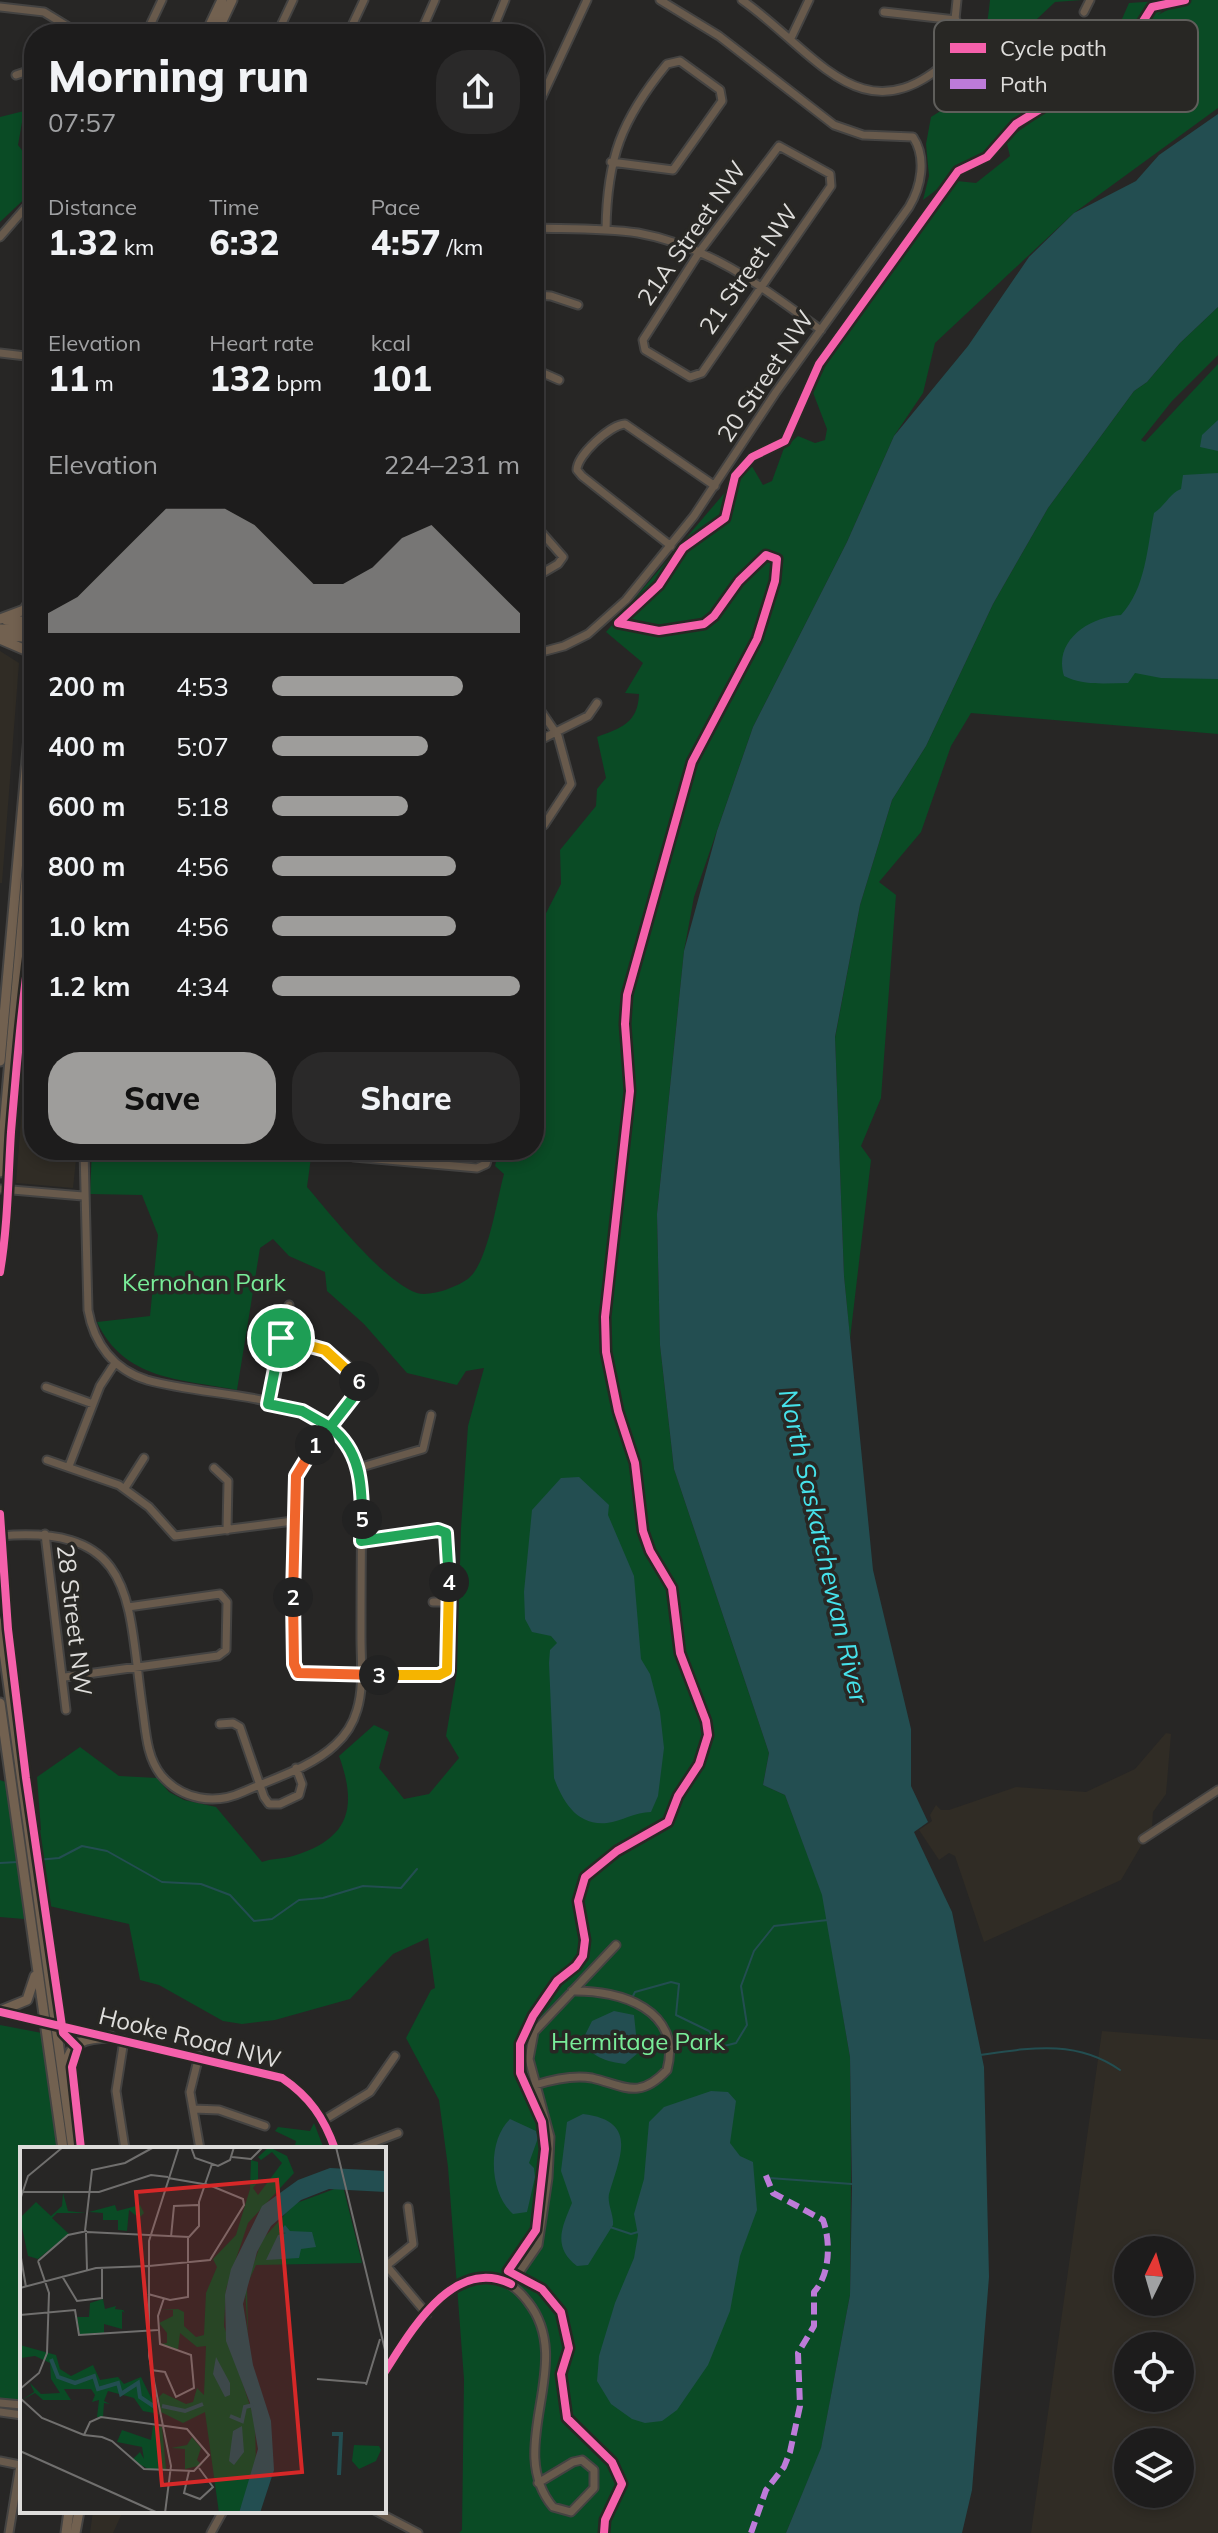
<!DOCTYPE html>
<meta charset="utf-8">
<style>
:root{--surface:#1d1c1c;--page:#2a2929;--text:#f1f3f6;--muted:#a0a1a3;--line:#3b3a3b;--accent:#9e9d9b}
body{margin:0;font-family:Mulish,sans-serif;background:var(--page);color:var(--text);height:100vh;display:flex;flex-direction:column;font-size:30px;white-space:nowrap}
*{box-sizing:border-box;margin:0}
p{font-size:26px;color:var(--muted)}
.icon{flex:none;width:44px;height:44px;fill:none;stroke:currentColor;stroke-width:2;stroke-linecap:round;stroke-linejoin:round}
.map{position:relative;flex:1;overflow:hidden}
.sheet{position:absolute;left:24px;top:24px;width:520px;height:1136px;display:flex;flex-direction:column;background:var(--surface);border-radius:32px;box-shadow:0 4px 12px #0003,0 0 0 2px var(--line)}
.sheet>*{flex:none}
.needle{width:52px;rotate:5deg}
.buttons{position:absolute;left:1114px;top:2236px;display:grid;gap:16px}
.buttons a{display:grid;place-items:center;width:80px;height:80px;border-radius:50%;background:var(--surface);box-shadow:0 4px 12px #0003,0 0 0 2px var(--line);font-size:40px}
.pin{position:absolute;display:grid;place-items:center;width:68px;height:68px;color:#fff;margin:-34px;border:4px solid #fff;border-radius:50%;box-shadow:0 2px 8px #0007}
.km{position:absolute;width:40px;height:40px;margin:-20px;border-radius:50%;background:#222;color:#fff;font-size:22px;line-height:40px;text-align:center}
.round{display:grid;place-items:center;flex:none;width:84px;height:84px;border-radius:32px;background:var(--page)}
.headline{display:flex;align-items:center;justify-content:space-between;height:136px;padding:0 24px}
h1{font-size:44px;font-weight:800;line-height:60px}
.metrics{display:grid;grid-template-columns:repeat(3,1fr);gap:12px;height:136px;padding:8px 24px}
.metrics div{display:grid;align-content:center}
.metrics b{font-size:34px;font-weight:800}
.metrics small{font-size:22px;font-weight:400}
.metrics p{font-size:22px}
.chart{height:224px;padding:16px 24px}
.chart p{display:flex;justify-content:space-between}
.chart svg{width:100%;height:144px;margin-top:8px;fill:var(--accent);opacity:.7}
.action{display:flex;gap:16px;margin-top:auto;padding:16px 24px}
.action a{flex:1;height:92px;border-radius:32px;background:var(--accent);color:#111;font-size:32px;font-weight:800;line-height:92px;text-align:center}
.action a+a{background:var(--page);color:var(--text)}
ul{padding:0 24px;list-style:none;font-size:26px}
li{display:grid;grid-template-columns:128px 96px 1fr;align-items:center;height:60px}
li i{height:20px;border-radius:10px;background:var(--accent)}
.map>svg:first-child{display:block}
.built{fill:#302c25;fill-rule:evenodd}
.green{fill:#0a4b25}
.water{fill:#234e51}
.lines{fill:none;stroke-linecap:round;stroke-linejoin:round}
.stream{stroke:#234e51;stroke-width:2}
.minor-casing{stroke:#444342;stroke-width:11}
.major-casing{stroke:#444342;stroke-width:13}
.minor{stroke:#685a4c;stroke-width:7}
.major{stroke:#726150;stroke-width:9}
.quiet{stroke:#bd7bd9;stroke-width:6;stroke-dasharray:12 6;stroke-linecap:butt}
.cycleway-casing{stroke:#282724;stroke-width:13}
.cycleway{stroke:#f560ab;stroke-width:8}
.split-1-casing{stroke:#fff;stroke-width:16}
.split-2-casing{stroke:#fff;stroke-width:16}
.split-3-casing{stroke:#fff;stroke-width:16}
.split-4-casing{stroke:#fff;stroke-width:16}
.split-5-casing{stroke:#fff;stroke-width:16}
.split-6-casing{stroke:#fff;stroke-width:16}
.split-7-casing{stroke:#fff;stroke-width:16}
.split-1{stroke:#22a559;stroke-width:10}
.split-2{stroke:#f0652b;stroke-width:10}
.split-3{stroke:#f0652b;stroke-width:10}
.split-4{stroke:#f5b400;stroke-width:10}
.split-5{stroke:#22a559;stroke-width:10}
.split-6{stroke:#22a559;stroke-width:10}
.split-7{stroke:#f5b400;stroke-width:10}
.labels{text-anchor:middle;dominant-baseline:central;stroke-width:7;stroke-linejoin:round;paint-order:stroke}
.street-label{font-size:24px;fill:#dedddb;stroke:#282724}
.park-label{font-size:24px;fill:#79ed99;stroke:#282724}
.water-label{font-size:26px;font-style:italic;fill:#46e2eb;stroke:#282724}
.inset-river{fill:none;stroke:#234e51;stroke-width:4}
.inset-road{fill:none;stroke:#706f6e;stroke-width:2}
.view{fill:#d62828;fill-opacity:0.15;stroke:#d62828;stroke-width:4}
.inset-edge{fill:none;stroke:#dedddb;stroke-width:4}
.key{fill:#282724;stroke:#5f5e5b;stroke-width:2}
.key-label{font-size:22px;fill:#dedddb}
</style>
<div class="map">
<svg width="1218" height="2533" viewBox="0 0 1218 2533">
<rect width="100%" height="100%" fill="#272625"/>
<path class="built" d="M0,651L19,663L2,883H0Z
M24,1082L34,1083V1150H77L73,1188L16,1183Z
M1166,1733L1171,1734L1166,1794L1153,1812L1152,1827L1121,1880L984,1942L955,1856L949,1853L939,1860L919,1830L932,1821L930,1815L936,1805L941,1810H949L1016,1787L1086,1792L1135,1769Z
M1102,2031L1218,2040V2533H1031ZM1180,2250V2302H1128V2250ZM1180,2346V2398H1128V2346ZM1180,2442V2494H1128V2442Z
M93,2511H123L113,2533H90Z"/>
<path class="green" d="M990,0H1082L1055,2L1005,49L1003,68L1040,111L923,200L929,176L926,144L931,117C976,92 985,48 990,0Z
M1174,0L1158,15L1186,0H1218V108L1074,213L935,343L923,393L894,436L847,542L753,727L694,897L684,951L657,1214L660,1345L674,1469L769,1753L763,1785L785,1795L823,1896L850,2057L851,2172L850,2295L821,2449L786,2533H459L462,2530L464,2379L448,2167L439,2100L406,2038L431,1990L435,1988L428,1938L393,1954L350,1999L275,2020L242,2024L223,2021L159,1985L140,1980L129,1924L49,1906L37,1832L41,1830L37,1777L80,1747L119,1776L157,1778L169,1792L184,1800L216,1807L262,1862C273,1858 283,1859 293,1856C349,1839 358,1808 339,1756L374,1725L389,1732L379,1768L404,1799L429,1794L459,1758L446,1736L457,1672L461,1528L468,1426L484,1368L466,1371L457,1385L407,1373L364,1324L327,1291L325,1272L289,1256L273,1239L260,1248L237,1390C180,1379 124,1380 97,1322L150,1316L158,1235L142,1195L90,1194L92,1150H312L307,1187C332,1216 383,1281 417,1293C430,1297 458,1287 469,1278C488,1262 497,1199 504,1174L495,1166L499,1150H534V920L543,919L561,884L560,850L596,806L597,789L606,778L597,737C621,728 638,723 639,694L625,693L643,663L606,632L750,463L763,485L772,481L784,448L798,436L815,443L825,440L827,429L812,390C829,361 869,284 895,269L938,199L957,181L976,183L1010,156L1006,140L1100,74L1110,64L1100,52L1118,28L1129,3Z
M24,111L18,145L34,166V190L0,222V117Z
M1218,307V355L1172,401L1141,440L1145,442L1218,364V734L971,713L951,746L921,832L879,882L896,895L881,1098L861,1146L871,1160L850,1339L844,1276L835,1038L860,905L892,800L926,746L993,604L1048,508L1134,391L1147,382L1180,343Z
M0,1780L8,1783L24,1919L0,1917Z
M0,2025L42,2033L57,2149H22V2402L0,2399Z
M314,2123L324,2149H294L296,2141L275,2131L278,2127L310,2131Z"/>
<path class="water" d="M1218,114V307L1180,343L1147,382L1134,391L1048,508L993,604L926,746L892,800L860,905L835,1037L844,1276L873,1570L911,1729V1786L928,1822L914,1832L952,1912L984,2067L989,2277L972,2490L962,2533H786L821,2448L850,2295L852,2188L850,2057L822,1895L785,1795L763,1785L769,1753L674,1469L660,1345L657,1214L684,951L717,831L753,727L847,542L894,436L968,346L1029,257L1074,213L1136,181L1159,155Z
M1218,420V451L1200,447L1202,435Z
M1218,473V679L1161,678L1135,673L1128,683C1106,683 1083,686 1064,676C1053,640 1090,617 1121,615C1146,588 1147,548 1154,513C1165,506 1169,494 1181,489L1183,475Z
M579,1477L609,1505L608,1515L634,1576L641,1659L650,1674L660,1712L664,1748L658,1796L651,1812C635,1812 622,1821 607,1823C577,1826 563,1802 554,1778L549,1663L550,1650L557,1643L551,1636L532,1632L525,1619L524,1592L532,1510L561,1478Z
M614,2011L634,2015L638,2053L625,2064C608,2062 589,2057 583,2039L592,2021Z
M711,2091L728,2092L736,2101L730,2143L740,2156L753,2162L757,2210L740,2256L730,2311L708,2365L677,2410L662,2421L645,2423L632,2419L611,2404L597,2381L599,2356L615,2303L634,2258L638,2235L634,2214L644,2179L649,2122L664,2107Z
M583,2114C639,2121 620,2156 609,2194C607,2204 614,2215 613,2225L588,2265L577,2266C552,2247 562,2227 572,2203L561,2171L567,2122Z
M510,2119L536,2131L538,2138L529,2163L534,2168L535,2177L527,2212L513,2214C489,2193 487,2141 510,2119Z"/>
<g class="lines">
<path class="stream" d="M37,1860L59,1858L82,1846L107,1851L162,1882L201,1884L230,1895L254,1921L272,1919L299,1900L323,1898L363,1886L401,1888L417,1869
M0,1863L18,1862
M633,1996L635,1992L671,1982L679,1984L676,2015L709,2031L720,2047L736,2043L747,2025L741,1986L754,1951L774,1926L828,1920
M980,2055C1030,2048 1076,2039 1120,2070
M769,2178L852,2184
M610,2227L631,2234L638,2232"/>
<defs>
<path id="minor" d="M742,0C816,52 863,140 951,58L957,0
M0,7L44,12L80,34
M884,12L956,20
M1084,12L1090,0
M146,34L162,0
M277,34L293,0
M348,34L364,0
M420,34L435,0
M491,34L505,0
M791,38L809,0
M16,75L34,69
M534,114L587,0
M779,146L830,174L831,186L702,373L690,377L645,350L643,340L700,251Z
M534,228C569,229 604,228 638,233C710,246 764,288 821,330
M606,230C607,158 621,120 667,64L680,61L720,90L722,101L673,170L611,162
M0,237L34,198
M534,295L551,296L578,305
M0,353L34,357
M534,369L559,380
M534,524L563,557L558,564L534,578
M671,546L582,476L577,470C577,455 610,425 625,424L715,486
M534,654L564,646L588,634L626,600L694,516L776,392L909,207C921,187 927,158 913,137L863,135L834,125L719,36L660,0
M534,701L558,736L571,784L544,825L534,830
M534,743L588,716L597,703
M346,1150L354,1157L477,1168L486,1164L490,1150
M0,1189L83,1196
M281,1338C307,1343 352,1355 360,1385L296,1476L295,1668L308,1675L444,1673L449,1663L448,1536L438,1530L361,1541
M46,1387L93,1404
M268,1404L289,1305
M47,1460L119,1485L149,1507L175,1536L293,1521
M69,1466L100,1386L115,1363
M214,1468L228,1481L227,1530
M358,1468L423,1449L431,1415
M125,1488L144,1458
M45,1534L66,1710
M0,1536C140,1524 127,1605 143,1712C146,1734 147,1757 161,1775C182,1800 215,1805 243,1792C272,1779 312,1767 335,1745C345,1736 353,1724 357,1710C364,1687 361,1662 361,1638C361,1596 361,1553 362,1511C362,1383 238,1405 147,1380C114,1370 94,1344 88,1310L84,1150
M433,1602H449
M65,1677L218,1656L226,1650L227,1602L220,1594L128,1607
M220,1724L233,1723L240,1727L264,1797L269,1804H280L299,1795L302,1784L296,1768
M1143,1839L1218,1790
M0,2012L282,2078C310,2097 324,2118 335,2149
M124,2040L116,2091L125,2149
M199,2056L190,2092L200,2149
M535,2085C551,2080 575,2075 592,2078C625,2086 639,2100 667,2070C683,2010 621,1990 572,1991
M194,2109L219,2110L265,2126
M324,2120L370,2092L395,2056
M356,2149L398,2133
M385,2264L427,2314
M386,2266L413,2244L408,2207
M511,2284L538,2245L548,2178L550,2137L529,2059L534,2032L616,1945
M384,2373C406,2339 446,2269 494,2278C509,2281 519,2290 528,2302C577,2364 503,2447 553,2507L571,2512L594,2488V2470L582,2460L573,2462L538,2483
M0,2403L22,2405
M0,2412L22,2415
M0,2461L20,2465L9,2533
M376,2511L418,2533
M211,2533L223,2511"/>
<path id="major" d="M206,34L222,0
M216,34L232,0
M0,619L24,610L34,597
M6,620L34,622
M0,629L34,630
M0,635L34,638
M0,639L28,651L34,662
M0,1061L34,681
M0,1172L34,791
M0,1623L73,2149
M0,1703L63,2149
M0,2011L27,2000L35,1976
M66,2069C69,2040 86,2038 111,2037
M66,2533L69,2511
M75,2533L79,2511"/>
</defs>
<use href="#minor" class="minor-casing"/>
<use href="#major" class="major-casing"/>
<use href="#minor" class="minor"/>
<use href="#major" class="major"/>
<path class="quiet" d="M751,2533L766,2490L784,2467L790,2452L800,2406L798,2353L814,2326V2292C830,2275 831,2242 823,2220L773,2193L764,2171"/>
<defs>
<path id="cycleway" d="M0,1272C8,1225 8,1179 11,1132C17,1061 23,989 34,918
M0,1514L8,1629L26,1778L63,2033L78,2048L72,2067L81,2149
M0,2012L282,2078C310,2097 324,2118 335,2149
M384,2373C410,2333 453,2255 511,2284
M604,2533L605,2520L622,2484L612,2462L567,2418L561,2374L569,2348L561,2312L542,2289L508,2271L536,2230L545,2149L542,2122L520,2073V2044L533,2016L557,1981L576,1966L583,1956L585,1940L578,1901L585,1877L617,1851L668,1822L678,1796L699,1764L708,1735L706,1721L680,1653L672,1588L650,1551L643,1531L635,1463L618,1411L606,1352L605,1317L630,1091L625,1024L627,995L692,762L757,639L775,581L777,559L766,555L739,581L714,616L704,624L659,631L618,623L659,585L683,548L725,518L735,476L752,457L785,441L819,364L958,171L987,157L1016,124L1042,108L1088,67L1130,42L1152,7L1185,0"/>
</defs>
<use href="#cycleway" class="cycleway-casing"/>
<use href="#cycleway" class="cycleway"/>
</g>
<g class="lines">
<defs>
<path id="split-1" d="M281,1338L268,1404L302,1411L330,1427L315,1445"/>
<path id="split-2" d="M293,1597L296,1476L315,1445"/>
<path id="split-3" d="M293,1597L294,1664L298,1673L379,1675"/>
<path id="split-4" d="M379,1675H439L447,1671L449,1582"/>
<path id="split-5" d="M362,1519L361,1541L438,1530L446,1533L449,1582"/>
<path id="split-6" d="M359,1381L358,1391L330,1427C360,1450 362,1483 362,1519"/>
<path id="split-7" d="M281,1338L325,1350L359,1381"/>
</defs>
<use href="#split-1" class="split-1-casing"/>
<use href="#split-2" class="split-2-casing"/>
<use href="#split-3" class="split-3-casing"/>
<use href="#split-4" class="split-4-casing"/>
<use href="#split-5" class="split-5-casing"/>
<use href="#split-6" class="split-6-casing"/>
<use href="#split-7" class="split-7-casing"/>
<use href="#split-1" class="split-1"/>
<use href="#split-2" class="split-2"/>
<use href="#split-3" class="split-3"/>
<use href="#split-4" class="split-4"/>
<use href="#split-5" class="split-5"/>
<use href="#split-6" class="split-6"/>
<use href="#split-7" class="split-7"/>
</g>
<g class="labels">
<g class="street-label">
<text transform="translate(691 233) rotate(-55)">21A Street NW</text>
<text transform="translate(748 269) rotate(-55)">21 Street NW</text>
<text transform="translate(765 376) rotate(-56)">20 Street NW</text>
<text transform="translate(75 1620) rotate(83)">28 Street NW</text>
<text transform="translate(190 2037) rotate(14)">Hooke Road NW</text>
</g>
<g class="park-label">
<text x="204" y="1282">Kernohan Park</text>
<text x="638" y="2041">Hermitage Park</text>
</g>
<g class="water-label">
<text transform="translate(824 1546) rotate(77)">North Saskatchewan River</text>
</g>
</g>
<g transform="translate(20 2147)">
<rect width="366" height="366" fill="#272625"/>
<path d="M249,0L267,9L274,26L228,76L206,142L204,179L235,274L236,320L219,366H199L185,265L163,276L141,265L139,250L143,246L166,257L173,255L177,241L184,248L186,199L177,200L160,186L158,203L141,197L147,196V186L139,176L153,169V163H140L158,162L164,165V179L176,190L184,188L186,146L197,120L193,112L216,88L230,42L231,13L238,15V34L242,30L233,41L238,48L262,16L252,5L241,13L238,10ZM317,41L324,43L342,116L236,118L227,138L228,191L225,141L242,93L274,57ZM43,46L48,64L66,66H37L32,71L49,87L18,112L8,109L0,71L16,55L31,69L42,59ZM95,58L97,64L120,58L124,66L119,71L109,63L107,84L98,83V73H83V66L69,65ZM83,152L85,162L96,159L95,162L103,163L105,166L102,164V182L84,177V187L60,188L57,170H69L70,156ZM0,198L36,208L40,222L51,229L73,218L80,233L98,230L104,237L121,230L139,267L123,264L114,251L88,244L84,254L90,257L84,256L83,270H77L79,253L72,255L75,248L71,242H44L51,253H23L15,246L2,253L14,245L10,236L21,247L40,246L31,232L30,216L15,209L1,211ZM133,279L142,280L146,322L130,323L112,313L120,305L124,312L122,300L97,295L102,283L131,293ZM172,290L181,301L177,313L182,318L165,322V302L151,301L167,298ZM334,298L359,299L361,303L356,314L339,322L332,314Z" fill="#0a4b25"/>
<path d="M310,21L366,24V45L309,42L281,53L251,79L237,105L223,157L233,218L251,274L254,323L240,366H219L238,302L230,256L206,194L205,148L211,122L242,59L278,33ZM265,78L270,84L292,85L296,100L281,102L279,111L246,113L258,88L266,86L259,85ZM196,210L210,236V248L205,250L193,227ZM222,279L224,305L214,318L209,314L213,284Z" fill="#234e51"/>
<path class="inset-river" d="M31,212L38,230L55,236L74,229L78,242L98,236L101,247L118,236L120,250L135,260M142,259L165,264L183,257M210,269L222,274L225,260L233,258M312,287H321L319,328"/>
<path class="inset-road" d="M171,0L175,11L198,19L210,13L214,0M316,0L366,207M212,10L231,12L243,0M0,45H79L131,28L148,30M0,53L8,29L43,0M65,84L72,23L105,16L134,0M67,85L169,90L179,79V55L192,17M66,86L67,123M151,90L154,59L178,58M1,111L6,140M18,114L48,88L67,84M129,119L190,113L224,58L223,52L189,38L148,31M42,129L57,154L82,151V120M0,141L76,121L128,119M128,147L150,153L168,150V91M0,168L55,163L59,188L138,183M131,223L145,225L156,250L174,241L171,208L140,197L138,169L144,151M297,232L346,236M346,238L360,192M0,242L19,226L27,206L29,146L18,114M0,251L22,271L59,286L64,288L82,290L92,294L124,322L174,324L189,308L167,282L81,270L70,275L64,288M0,304L138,366M169,324L164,346L180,352L193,340L179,321M145,366L151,319L129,209V94L159,0"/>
<path class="view" d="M257,33L282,325L142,338L116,45Z"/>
<rect width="366" height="366" class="inset-edge"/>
</g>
<rect x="934" y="20" width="264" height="92" rx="12" class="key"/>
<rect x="950" y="43" width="36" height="10" fill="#f560ab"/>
<rect x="950" y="79" width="36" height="10" fill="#bd7bd9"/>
<g class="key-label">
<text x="1000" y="56">Cycle path</text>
<text x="1000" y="92">Path</text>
</g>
</svg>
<div class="buttons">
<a><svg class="needle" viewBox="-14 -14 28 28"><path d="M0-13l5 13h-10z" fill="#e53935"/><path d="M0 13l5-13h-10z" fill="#a0a1a3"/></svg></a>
<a><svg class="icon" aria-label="locate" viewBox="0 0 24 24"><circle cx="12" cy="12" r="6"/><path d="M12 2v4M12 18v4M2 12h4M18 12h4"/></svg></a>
<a><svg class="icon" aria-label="layers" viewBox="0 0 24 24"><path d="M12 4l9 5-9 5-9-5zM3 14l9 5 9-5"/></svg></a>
</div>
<div class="pin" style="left:281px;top:1338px;background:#1e9e55"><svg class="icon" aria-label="arrive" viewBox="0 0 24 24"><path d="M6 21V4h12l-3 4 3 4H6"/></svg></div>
<b class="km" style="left:315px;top:1445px">1</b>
<b class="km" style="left:293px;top:1597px">2</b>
<b class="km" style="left:379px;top:1675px">3</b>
<b class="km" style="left:449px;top:1582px">4</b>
<b class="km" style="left:362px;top:1519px">5</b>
<b class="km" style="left:359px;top:1381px">6</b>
<section class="sheet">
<div class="headline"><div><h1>Morning run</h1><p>07:57</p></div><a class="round"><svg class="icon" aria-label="share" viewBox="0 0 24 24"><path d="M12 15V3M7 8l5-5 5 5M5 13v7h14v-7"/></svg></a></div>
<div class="metrics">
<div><p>Distance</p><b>1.32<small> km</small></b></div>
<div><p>Time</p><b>6:32</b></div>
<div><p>Pace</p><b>4:57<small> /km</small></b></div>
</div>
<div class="metrics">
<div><p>Elevation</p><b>11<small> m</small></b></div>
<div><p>Heart rate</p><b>132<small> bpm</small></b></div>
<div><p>kcal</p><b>101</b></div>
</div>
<div class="chart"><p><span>Elevation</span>224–231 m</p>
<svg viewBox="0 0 160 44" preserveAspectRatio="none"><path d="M0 44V38L10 33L20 24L30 15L40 6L50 6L60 6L70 11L80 20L90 29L100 29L110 24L120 15L130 11L140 20L150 29L160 38V44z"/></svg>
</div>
<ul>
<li><b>200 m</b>4:53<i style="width:77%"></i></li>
<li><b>400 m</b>5:07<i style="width:63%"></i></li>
<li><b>600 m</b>5:18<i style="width:55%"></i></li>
<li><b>800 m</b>4:56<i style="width:74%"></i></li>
<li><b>1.0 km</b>4:56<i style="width:74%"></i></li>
<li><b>1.2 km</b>4:34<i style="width:100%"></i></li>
</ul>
<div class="action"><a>Save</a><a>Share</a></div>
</section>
</div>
